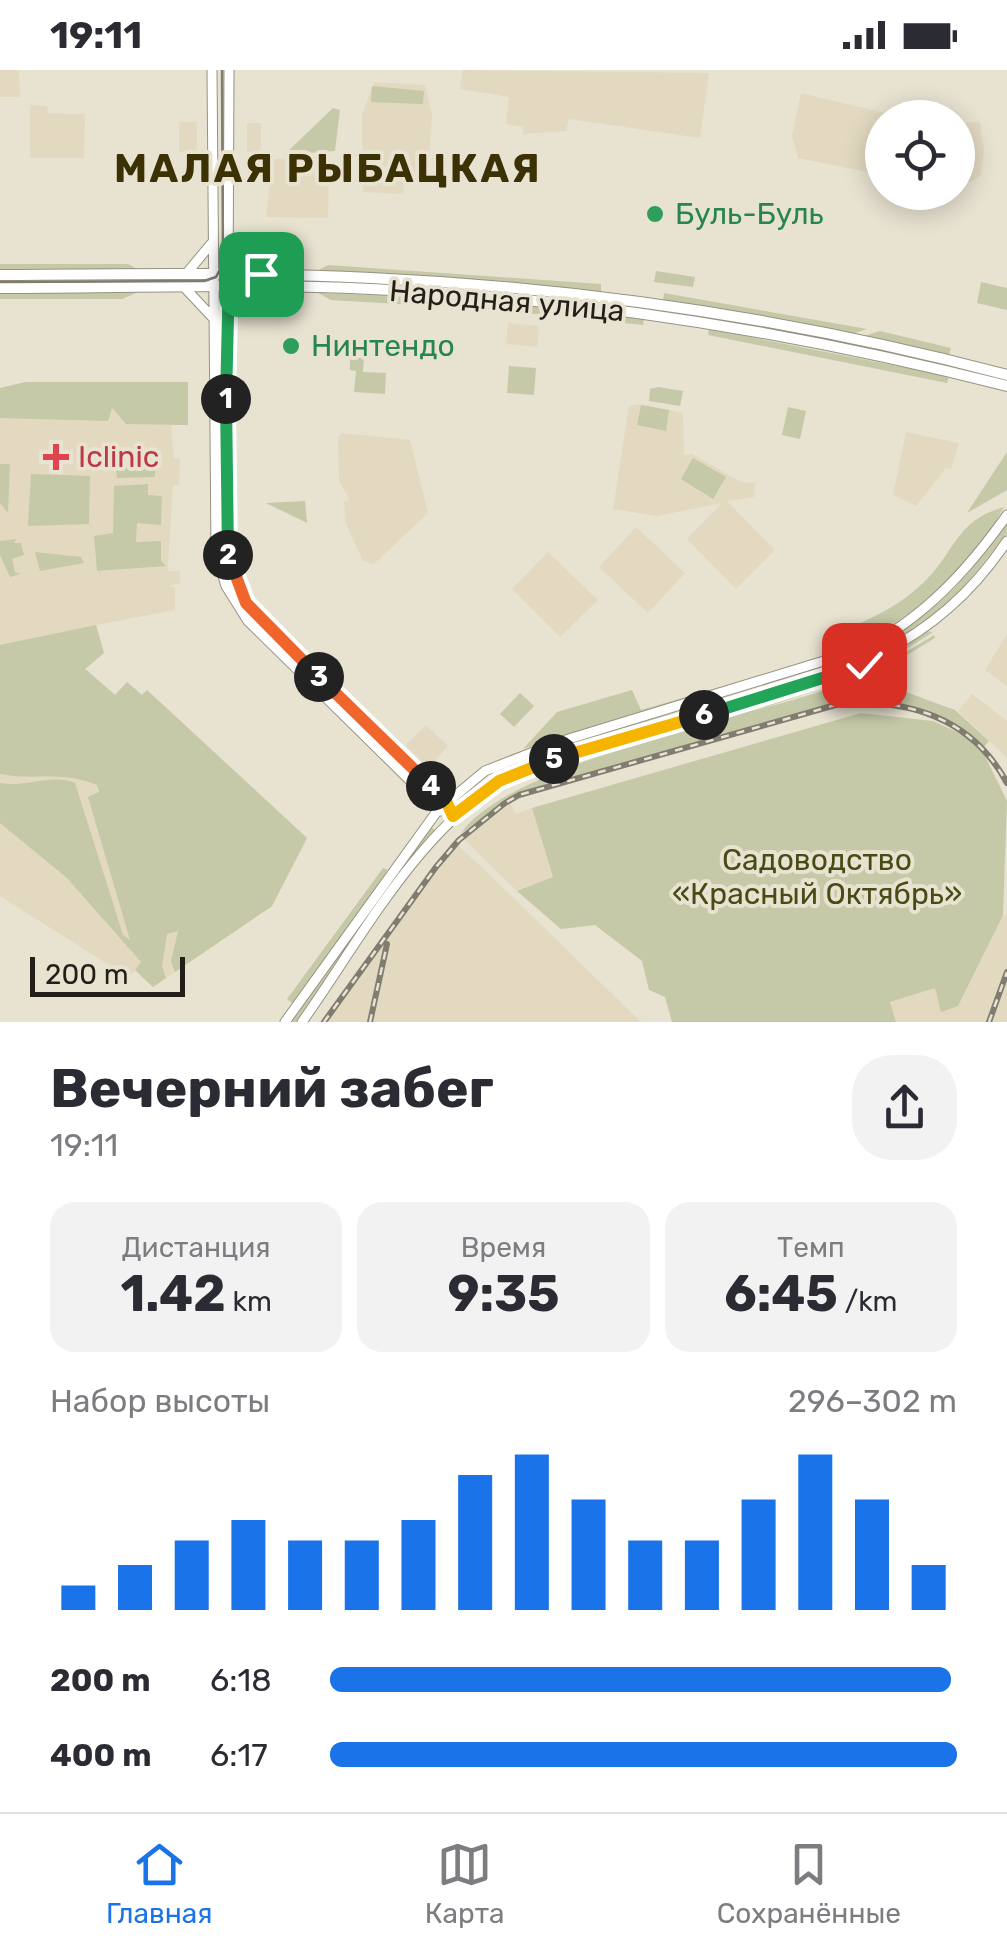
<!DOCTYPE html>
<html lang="ru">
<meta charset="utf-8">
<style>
:root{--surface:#fff;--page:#f2f2f3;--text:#2b2b33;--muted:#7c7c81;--line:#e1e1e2;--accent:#1a73e8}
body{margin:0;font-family:Rubik,sans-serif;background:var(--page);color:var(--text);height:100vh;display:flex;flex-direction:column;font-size:38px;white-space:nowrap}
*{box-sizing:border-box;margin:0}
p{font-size:32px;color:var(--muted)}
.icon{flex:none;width:55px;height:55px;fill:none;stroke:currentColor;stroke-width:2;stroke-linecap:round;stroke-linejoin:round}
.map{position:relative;height:952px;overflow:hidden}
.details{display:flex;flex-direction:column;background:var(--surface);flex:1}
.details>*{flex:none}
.buttons{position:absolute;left:865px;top:30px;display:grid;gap:20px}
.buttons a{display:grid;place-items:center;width:110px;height:110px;border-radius:50%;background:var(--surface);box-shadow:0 5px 25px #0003;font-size:50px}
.scale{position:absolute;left:30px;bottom:25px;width:155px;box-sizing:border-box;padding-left:10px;border:5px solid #211f18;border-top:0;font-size:28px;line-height:35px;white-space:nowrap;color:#211f18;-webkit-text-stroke:8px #e8e2d1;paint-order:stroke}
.pin{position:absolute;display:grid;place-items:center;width:85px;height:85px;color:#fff;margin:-42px;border-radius:20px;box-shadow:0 5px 15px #0006}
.km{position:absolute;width:50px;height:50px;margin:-25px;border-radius:50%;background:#222;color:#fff;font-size:28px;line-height:50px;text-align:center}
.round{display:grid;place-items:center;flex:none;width:105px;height:105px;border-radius:40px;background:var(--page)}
.summary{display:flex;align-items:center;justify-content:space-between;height:170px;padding:0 50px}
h1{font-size:55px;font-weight:700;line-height:75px}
.stats{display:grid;grid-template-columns:repeat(3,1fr);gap:15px;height:170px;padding:10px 50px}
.stats div{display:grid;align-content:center;border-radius:25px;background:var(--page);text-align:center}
.stats b{font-size:50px;font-weight:700}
.stats small{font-size:28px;font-weight:400}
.stats p{font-size:28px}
.chart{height:280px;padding:20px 50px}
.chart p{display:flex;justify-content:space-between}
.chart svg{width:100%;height:180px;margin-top:10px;stroke:var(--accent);stroke-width:6}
ul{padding:0 50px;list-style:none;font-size:32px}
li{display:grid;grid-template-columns:160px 120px 1fr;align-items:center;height:75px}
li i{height:25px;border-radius:12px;background:var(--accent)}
.status{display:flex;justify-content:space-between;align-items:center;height:70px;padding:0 50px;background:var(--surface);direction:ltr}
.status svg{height:28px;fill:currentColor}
.dock{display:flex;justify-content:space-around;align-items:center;height:140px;border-top:2px solid var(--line);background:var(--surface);font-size:28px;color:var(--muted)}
.dock a{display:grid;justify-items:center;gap:5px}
.dock .active{color:var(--accent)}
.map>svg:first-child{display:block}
.built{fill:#e2d9c0}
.green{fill:#c5c9a7}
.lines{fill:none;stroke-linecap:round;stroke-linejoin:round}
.secondary-casing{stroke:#979181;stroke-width:11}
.primary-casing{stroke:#979181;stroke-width:12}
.secondary{stroke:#fff;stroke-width:9}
.primary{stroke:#fff;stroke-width:10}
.tram{stroke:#807c70;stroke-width:2.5}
.rail-casing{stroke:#807c70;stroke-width:6}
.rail{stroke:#e8e2d1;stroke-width:2.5;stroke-dasharray:8;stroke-linecap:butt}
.split-1-casing{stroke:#fff;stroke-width:20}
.split-2-casing{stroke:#fff;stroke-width:20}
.split-3-casing{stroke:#fff;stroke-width:20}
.split-4-casing{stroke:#fff;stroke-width:20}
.split-5-casing{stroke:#fff;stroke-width:20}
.split-6-casing{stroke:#fff;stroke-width:20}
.split-7-casing{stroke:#fff;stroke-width:20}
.split-1{stroke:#22a559;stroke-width:12}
.split-2{stroke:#22a559;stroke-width:12}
.split-3{stroke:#f0652b;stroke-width:12}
.split-4{stroke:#f0652b;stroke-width:12}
.split-5{stroke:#f5b400;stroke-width:12}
.split-6{stroke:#f5b400;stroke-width:12}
.split-7{stroke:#22a559;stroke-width:12}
.leisure-dot{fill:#2e9e5b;stroke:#e8e2d1;stroke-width:4}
.health-dot{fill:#e0444e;stroke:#e8e2d1;stroke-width:4}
.labels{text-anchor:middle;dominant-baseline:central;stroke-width:8;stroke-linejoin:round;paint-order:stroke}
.leisure-label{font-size:30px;fill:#27864d;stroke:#e8e2d1;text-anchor:start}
.street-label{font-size:30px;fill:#211f18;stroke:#e8e2d1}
.health-label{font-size:30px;fill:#be3a42;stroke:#e8e2d1;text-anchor:start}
.park-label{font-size:30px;fill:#474b16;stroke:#e8e2d1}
.district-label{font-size:40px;font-weight:bold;letter-spacing:2.5px;fill:#3c3005;stroke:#e8e2d1}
</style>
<div class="status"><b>19:11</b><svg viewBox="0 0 49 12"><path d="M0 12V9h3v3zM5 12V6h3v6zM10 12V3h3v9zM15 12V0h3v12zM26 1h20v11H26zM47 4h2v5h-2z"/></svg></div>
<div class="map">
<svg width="1007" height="952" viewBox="0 0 1007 952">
<rect width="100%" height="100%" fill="#e8e2d1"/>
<path class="built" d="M0,0H19L20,27H0Z
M463,0L709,3L700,68L569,49L566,61L523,64V57L506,54L509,27L460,19Z
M374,12L425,15L432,44L427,116L404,115L403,124L363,122L362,45Z
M801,23L902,47L882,48V105L798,88L792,66Z
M30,35L47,36L48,43L85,44L84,88H30Z
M179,52H197V82H179Z
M980,52L984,79L981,105L971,112L958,111V53Z
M247,53H261V82H247Z
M330,88L324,98L329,107L328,148L266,147L270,116L266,111L265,89Z
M508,253L539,256L537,277L506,274Z
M26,312H188V355H171L174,388L180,389L179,415H173L168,496V501H180V513L169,516L175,518V540L96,555L104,583L85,598L115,625L127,612L142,625L147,620L307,768L272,836L153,917L135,901L128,907L0,826V318Z
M641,334L683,343L684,385L692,384L741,412L755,413L754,427L727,431L775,480L736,519L687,469L722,433L657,446L613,439L629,336Z
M906,362L959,373L951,399L946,398L916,436L893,425Z
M342,363L410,370L428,443L374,494L363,491L346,454L344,432L350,430L339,411L338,367Z
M636,457L685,503L648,543L599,497Z
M548,482L598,530L560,567L512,519Z
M1007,564V616L985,600Z
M972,624L1007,651V688L958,641Z
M426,655L448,676L428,698L406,675Z
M510,733L516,744L532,738L553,807L517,821L463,768Z
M453,771L487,802L641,952H322Z
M1003,845H1007V952H896L890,932L936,917Z"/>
<path class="green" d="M372,16L424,21L423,34L371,32Z
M333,38L340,40L335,81L284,85Z
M0,194H128L139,200L0,201Z
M328,195L601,214V222L317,201Z
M656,201L695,207L693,217L654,212Z
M981,212L1007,218V240L977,233Z
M0,223L135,222L136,223L122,229H0Z
M318,223L455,228L644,248L643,255L497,240L331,230Z
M664,223L867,259L852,264L663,231Z
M709,259L949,306L947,313L708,265Z
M880,261L951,278L949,285L864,266Z
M350,288H364L363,302L386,303L385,324L354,322L356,301L350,300Z
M509,296L536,298L534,325L507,323Z
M26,312H188V355L126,354L112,338L108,351L0,348V318Z
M658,317L683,321L680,336L649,331L650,319Z
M641,335L669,340L666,361L637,355Z
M788,337L806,341L800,369L782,365Z
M1007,382V420L967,443Z
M115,384L144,385L145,392H153L155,387V407L117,408Z
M693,388L726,407L713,429L681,409Z
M0,394H10L8,443L0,433Z
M31,404L90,406L89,454L28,456Z
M148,414V425L162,426L161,455L137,453L136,472L161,471V491L166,496L97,501L94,466L113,463L114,416Z
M305,431L307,453L266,433Z
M1004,437L984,471L944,519L860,577L523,679L557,642L632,620L641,640L830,585L827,565C864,554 901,536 928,508C957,477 958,450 1004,437Z
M1007,450V463L960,523L916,560L845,598L515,700L469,728L465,723C509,691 558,676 610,661C711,630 837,610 922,547C957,521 983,486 1007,450Z
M16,469L14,473H21L24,485L12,489L15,502L20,504L10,507L0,485V471Z
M35,482L81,487L84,493L40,501Z
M96,555L104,583L85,599L115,625L127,612L142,625L147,620L307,768L272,836L175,902L171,891L178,861L167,864L162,896L166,908L153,917L135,900L141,892L67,808L0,753V713C24,718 53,703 75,713L123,865L130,870L88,727L99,722L97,715C60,700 38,711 0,704V575Z
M927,561L933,562C833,630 705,652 591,685L598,679L848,605Z
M934,565L935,568L877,603L903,621L955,640L989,671L984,677C941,640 895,629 838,634L520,724L461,763C511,694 734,650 819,622C861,608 897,588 934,565Z
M520,623L534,636L514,657L500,644Z
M861,643L933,651L965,666L985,686L1007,731L1003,845L958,936L941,942L935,918L890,932L896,952H672L665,927L649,920L642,891L595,855L561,859L517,821L553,807L532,738Z
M430,756L435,760L298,952H289Z
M383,798L388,800L304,919L292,933L287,929Z"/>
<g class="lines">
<defs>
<path id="secondary" d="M212,0L216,482L226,516L248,551L441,741
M229,0L227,462L231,500L256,545L446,731L453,746
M230,171L261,204
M186,204L211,174
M184,217L216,251
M226,252L262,217
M285,952L438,740L485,701L559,672L863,579C925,547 967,501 1007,445
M302,952C364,865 427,742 527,698C588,679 649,661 711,643C833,608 932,583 1007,471"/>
<path id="primary" d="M0,205C124,204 248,202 371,208C585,218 800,250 1007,305
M0,218C124,218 248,213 371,219C586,228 799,263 1007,316"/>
</defs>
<use href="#secondary" class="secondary-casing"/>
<use href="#primary" class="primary-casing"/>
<use href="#secondary" class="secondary"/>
<use href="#primary" class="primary"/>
<path class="tram" d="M0,212L204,211L216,207L223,194L222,0"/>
<defs>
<path id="rail" d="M324,952L436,797L459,770L505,733L519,725L839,634C908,628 972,648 1007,713
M370,952L387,874
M989,952L1007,902"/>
</defs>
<use href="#rail" class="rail-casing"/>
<use href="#rail" class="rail"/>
</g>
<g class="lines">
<defs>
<path id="split-1" d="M226,329L229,205L261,204"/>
<path id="split-2" d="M226,329L228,485"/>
<path id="split-3" d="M228,485L246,533L319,607"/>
<path id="split-4" d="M319,607L431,716"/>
<path id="split-5" d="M431,716L446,731L453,746L499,711L554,689"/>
<path id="split-6" d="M554,689L704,645"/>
<path id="split-7" d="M704,645L864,595"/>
</defs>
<use href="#split-1" class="split-1-casing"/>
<use href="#split-2" class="split-2-casing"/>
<use href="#split-3" class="split-3-casing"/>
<use href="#split-4" class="split-4-casing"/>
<use href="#split-5" class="split-5-casing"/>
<use href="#split-6" class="split-6-casing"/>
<use href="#split-7" class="split-7-casing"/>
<use href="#split-1" class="split-1"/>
<use href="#split-2" class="split-2"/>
<use href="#split-3" class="split-3"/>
<use href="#split-4" class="split-4"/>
<use href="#split-5" class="split-5"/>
<use href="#split-6" class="split-6"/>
<use href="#split-7" class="split-7"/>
</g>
<g class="leisure-dot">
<circle cx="655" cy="144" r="10"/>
<circle cx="291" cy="276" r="10"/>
</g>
<path class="health-dot" d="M51 372h10v10h10v10h-10v10h-10v-10h-10v-10h10z"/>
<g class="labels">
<g class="leisure-label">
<text x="675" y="144">Буль-Буль</text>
<text x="311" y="276">Нинтендо</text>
</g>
<g class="street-label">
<text transform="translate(507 231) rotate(5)">Народная улица</text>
</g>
<g class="health-label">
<text x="78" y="387">Iclinic</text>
</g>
<g class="park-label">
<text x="817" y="790">Садоводство<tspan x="817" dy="34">«Красный Октябрь»</tspan></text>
</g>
<g class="district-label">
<text x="328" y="98">МАЛАЯ РЫБАЦКАЯ</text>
</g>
</g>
</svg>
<div class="buttons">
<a><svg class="icon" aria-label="locate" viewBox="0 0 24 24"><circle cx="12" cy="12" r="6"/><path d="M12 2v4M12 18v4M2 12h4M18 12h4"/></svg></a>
</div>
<div class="scale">200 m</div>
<div class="pin" style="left:261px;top:204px;background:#1e9e55"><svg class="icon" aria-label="arrive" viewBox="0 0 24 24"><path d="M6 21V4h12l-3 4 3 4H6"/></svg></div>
<div class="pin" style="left:864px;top:595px;background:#d93025"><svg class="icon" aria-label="check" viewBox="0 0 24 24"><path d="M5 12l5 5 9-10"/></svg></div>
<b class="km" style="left:226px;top:329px">1</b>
<b class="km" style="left:228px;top:485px">2</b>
<b class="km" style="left:319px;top:607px">3</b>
<b class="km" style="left:431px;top:716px">4</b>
<b class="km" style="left:554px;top:689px">5</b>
<b class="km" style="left:704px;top:645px">6</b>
</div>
<section class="details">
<div class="summary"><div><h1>Вечерний забег</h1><p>19:11</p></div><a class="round"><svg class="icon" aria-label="share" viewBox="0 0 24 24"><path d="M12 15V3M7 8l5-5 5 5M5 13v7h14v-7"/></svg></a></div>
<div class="stats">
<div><p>Дистанция</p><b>1.42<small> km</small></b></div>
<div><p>Время</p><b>9:35</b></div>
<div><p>Темп</p><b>6:45<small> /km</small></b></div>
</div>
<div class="chart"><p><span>Набор высоты</span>296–302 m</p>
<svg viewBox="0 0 160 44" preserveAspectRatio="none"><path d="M5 44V38M15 44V33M25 44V27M35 44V22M45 44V27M55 44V27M65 44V22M75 44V11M85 44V6M95 44V17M105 44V27M115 44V27M125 44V17M135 44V6M145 44V17M155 44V33"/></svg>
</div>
<ul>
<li><b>200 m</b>6:18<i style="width:99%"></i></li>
<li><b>400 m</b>6:17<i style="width:100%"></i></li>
</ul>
</section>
<nav class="dock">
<a class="active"><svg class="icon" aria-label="home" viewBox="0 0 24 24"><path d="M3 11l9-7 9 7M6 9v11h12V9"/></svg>Главная</a>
<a><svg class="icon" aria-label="map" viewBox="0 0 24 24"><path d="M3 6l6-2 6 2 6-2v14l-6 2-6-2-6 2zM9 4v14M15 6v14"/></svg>Карта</a>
<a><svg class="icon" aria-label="saved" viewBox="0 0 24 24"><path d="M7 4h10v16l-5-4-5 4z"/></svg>Сохранённые</a>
</nav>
